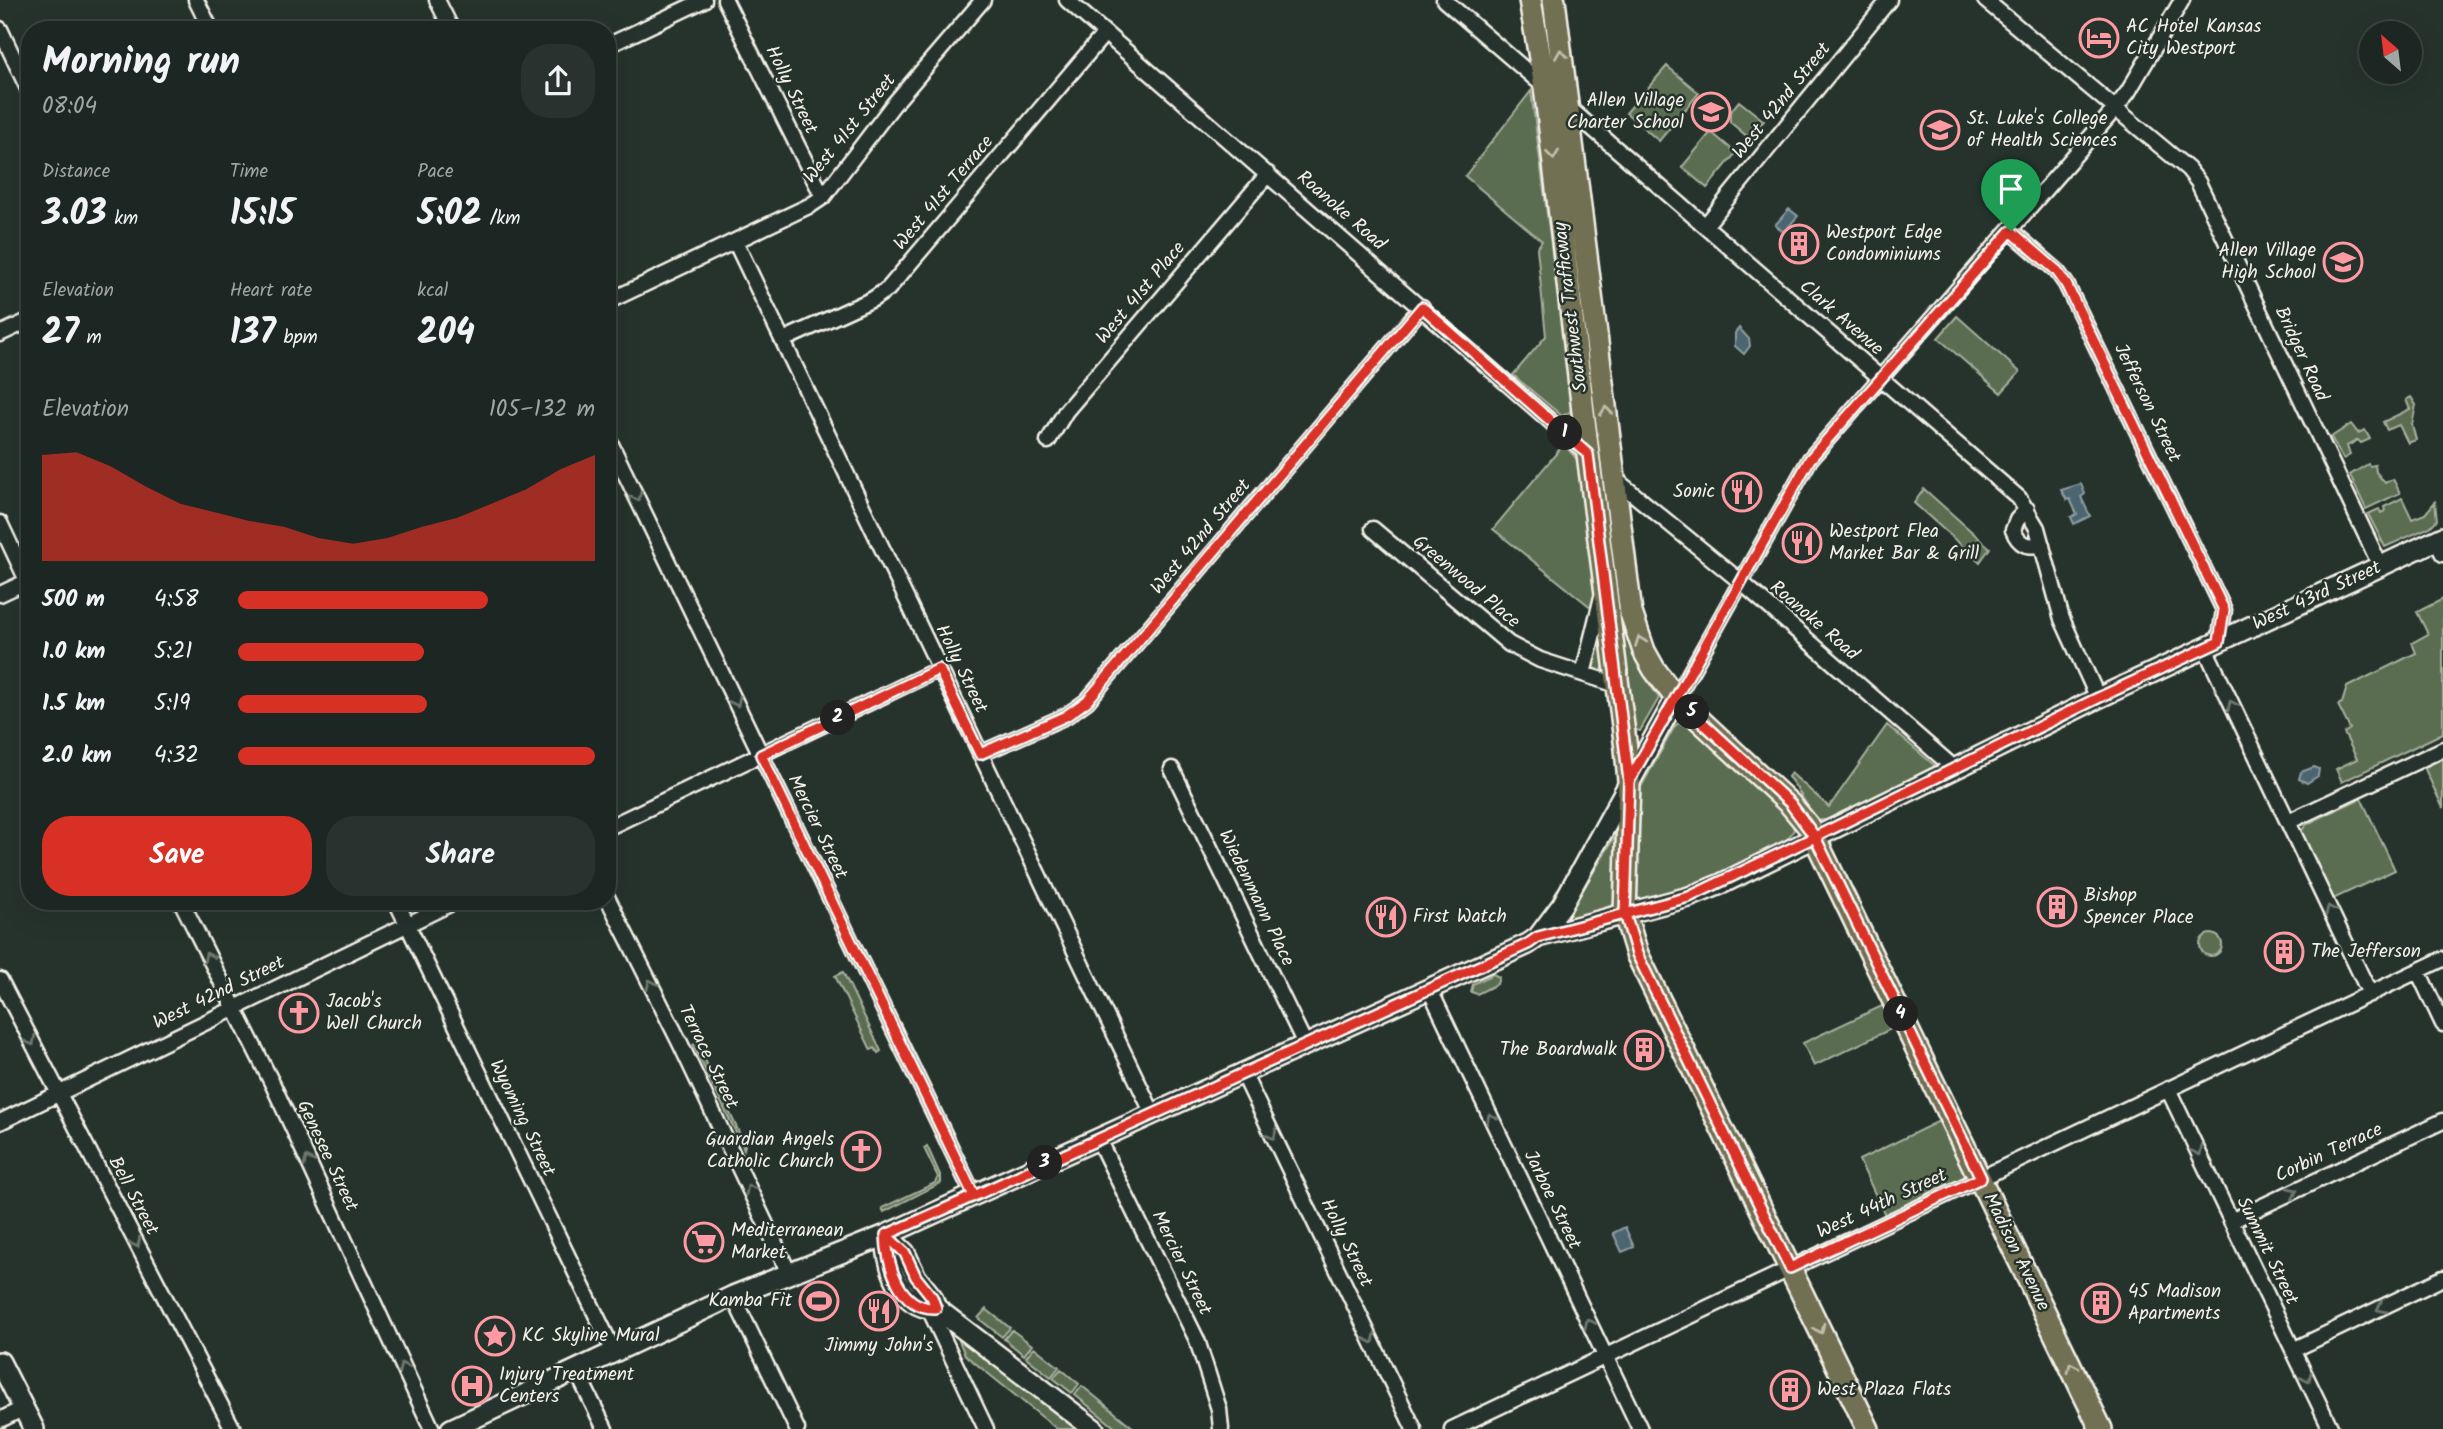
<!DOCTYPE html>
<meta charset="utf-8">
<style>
:root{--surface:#1c2622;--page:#29322f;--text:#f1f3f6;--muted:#a0a5a5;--line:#3a4340;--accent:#d93025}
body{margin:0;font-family:Kalam,sans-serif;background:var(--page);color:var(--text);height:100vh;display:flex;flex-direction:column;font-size:26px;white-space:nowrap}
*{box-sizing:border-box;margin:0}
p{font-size:23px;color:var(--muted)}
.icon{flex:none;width:38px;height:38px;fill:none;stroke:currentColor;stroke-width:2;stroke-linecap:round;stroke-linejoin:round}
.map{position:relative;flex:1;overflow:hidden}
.side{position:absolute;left:21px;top:21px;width:595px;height:889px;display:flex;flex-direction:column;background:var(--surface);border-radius:28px;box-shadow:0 7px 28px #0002,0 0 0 2px var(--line)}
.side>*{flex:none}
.needle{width:46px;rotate:332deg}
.fabs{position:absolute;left:2359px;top:21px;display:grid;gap:14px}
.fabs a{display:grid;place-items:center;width:63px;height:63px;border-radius:50%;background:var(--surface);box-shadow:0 7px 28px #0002,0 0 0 2px var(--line);font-size:35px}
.pin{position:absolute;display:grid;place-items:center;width:60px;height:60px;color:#fff;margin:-72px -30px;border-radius:50% 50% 50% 0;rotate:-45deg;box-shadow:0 0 7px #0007}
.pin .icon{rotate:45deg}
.km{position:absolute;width:35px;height:35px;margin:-18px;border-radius:50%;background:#222;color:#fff;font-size:19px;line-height:35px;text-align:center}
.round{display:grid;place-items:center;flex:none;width:74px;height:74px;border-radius:28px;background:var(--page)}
.headline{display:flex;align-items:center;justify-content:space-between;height:119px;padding:0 21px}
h1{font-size:38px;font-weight:800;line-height:52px}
.metrics{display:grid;grid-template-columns:repeat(3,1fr);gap:10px;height:119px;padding:7px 21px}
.metrics div{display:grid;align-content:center}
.metrics b{font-size:35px;font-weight:800}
.metrics small{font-size:19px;font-weight:400}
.metrics p{font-size:19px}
.chart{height:196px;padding:14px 21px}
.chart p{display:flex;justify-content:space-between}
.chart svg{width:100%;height:126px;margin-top:7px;fill:var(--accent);opacity:.7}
.action{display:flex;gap:14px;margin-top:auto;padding:14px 21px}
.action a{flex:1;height:80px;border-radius:28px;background:var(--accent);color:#fff;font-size:28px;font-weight:800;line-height:80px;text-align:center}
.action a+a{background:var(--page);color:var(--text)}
ul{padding:0 21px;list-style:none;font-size:23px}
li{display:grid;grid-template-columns:112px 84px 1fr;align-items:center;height:52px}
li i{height:18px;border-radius:9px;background:var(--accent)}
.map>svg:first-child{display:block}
.green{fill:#5a6d51;stroke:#a7af9c;stroke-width:2}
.water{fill:#4c6571;stroke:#8f9da1;stroke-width:2}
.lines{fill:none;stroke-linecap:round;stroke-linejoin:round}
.street-casing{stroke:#f4f1e8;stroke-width:19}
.secondary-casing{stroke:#f4f1e8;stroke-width:24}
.primary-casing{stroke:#f4f1e8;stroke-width:26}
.street{stroke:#26332d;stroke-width:14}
.secondary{stroke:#26332d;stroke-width:19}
.primary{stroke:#716f52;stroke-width:21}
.oneway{stroke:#c0bdac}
.oneway2{stroke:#6e766e}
.route-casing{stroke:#fff;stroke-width:14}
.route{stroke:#d93025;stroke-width:9}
.labels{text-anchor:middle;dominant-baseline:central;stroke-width:5;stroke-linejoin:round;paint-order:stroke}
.poi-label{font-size:19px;fill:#f4f1e8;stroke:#26332d;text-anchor:start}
.street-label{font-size:19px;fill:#f4f1e8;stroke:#26332d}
</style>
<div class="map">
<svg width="2443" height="1429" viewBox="0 0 2443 1429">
<rect width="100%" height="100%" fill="#26332d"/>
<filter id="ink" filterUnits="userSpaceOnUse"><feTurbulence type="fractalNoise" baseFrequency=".0143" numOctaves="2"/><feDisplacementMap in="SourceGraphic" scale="14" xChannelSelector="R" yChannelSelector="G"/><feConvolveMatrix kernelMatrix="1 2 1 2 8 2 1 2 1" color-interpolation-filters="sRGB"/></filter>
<g filter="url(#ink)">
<path class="green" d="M1667,66L1699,93L1659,141L1626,113Z
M1531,91L1572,405L1570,412L1562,416L1513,375L1546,336L1537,248L1542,241L1465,176Z
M1739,101L1764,121L1749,138L1730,122V112Z
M1711,132L1736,153L1707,188L1682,167Z
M1957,316L2020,372L2001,393L1938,338Z
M2411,397L2416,405L2412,425L2416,440L2408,443L2399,425L2387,430L2383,422L2410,409L2406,400Z
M2351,424L2358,433L2365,430L2370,439L2361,443L2358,440L2347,446L2350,455L2343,459L2331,437Z
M1564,444L1579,462L1596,591L1593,609L1493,529Z
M2368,464L2370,466L2375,465L2376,472L2385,483L2393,479L2400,493L2366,509L2350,475Z
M1924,489L1990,548L1980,562L1914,503Z
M2402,498L2412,519L2425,514L2435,502L2437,520L2430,527L2385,547L2368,514L2379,509L2381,513L2385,511L2384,507Z
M2443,599V733L2342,782L2336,769L2357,759L2344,733L2350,729L2338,705L2342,703L2347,687L2416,653L2412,643L2428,634L2417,612Z
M1617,602H1619C1624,639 1637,667 1659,698L1640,731L1633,729Z
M1599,628L1604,664L1602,671H1590Z
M1679,723L1686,724C1704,741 1793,812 1794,830L1786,841L1778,845L1686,889L1639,900L1635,891L1641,787L1675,726Z
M1887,725L1934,765L1935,769L1831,820H1819C1805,808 1801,790 1788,777L1791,773L1829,807Z
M2443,758V808L2424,767Z
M2361,798L2395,870L2331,900L2301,831L2307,824Z
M1615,836L1618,838L1615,904L1569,922L1567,917Z
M2200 945a11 11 0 1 1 22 0a11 11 0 1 1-22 0Z
M843,972L881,1051L878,1053L875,1048L871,1050L835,976Z
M1493,974L1499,977L1497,984L1477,994L1471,992L1473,984Z
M1884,1005L1895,1027L1814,1066L1803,1043Z
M697,1043L745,1145L744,1149L693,1045Z
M1939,1121L1966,1176L1885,1215L1859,1160Z
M927,1146L941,1177V1183L884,1212L882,1208L935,1183L938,1177L924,1148Z
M986,1309L1010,1328L1002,1337L978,1318Z
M1012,1330L1032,1345L1024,1355L1004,1339Z
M959,1341L967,1342L1076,1429H1057L965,1355Z
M1034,1347L1059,1367L1051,1377L1026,1357Z
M1061,1369L1079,1384L1072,1393L1053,1378Z
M1082,1386L1135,1429H1117L1075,1395Z"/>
<path class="water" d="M1789,209L1798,216L1784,232L1775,225Z
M1739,328L1749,339L1750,346L1744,354L1735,346V333Z
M2081,484L2085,494L2081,497L2090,516L2074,524L2071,517L2077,514L2070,499L2067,500L2061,490Z
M2314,767L2319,769L2318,776L2307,783L2299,779L2301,772Z
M1625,1227L1634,1247L1622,1252L1613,1233Z"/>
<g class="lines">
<defs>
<path id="street" d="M196,0L211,30
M437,0L452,30
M725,0L823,197
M1067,0L1588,454
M1444,0L1545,87
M1985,0L2188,169L2198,182L2381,567
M0,29L30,93
M607,46L704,0
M1569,108L2019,498L2037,528L2062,619L2098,698
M1705,226L1889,0
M2011,231L2056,270L2066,284L2224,610L2219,642
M735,241L1153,1114
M607,302L811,205L823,197L893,105L983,0
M0,334L30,320
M783,340L873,299L888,289L1105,33
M607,436L974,1196
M1048,441L1066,411L1268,174
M1615,479L1741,582L1954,768
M2027,509L2017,520L2013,530C2019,545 2026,547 2042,545
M0,523L30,587
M1373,529L1509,644L1540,660L1617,685
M2436,540L2443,554
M0,594L30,580
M2205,648L2370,994
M1583,674L1602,597
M1676,698L1810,459L2115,109L2128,92L2182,0
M980,754L1066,716L1087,701L1422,307
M1172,769L1305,1044
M2288,822L2443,749
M607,828L939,669
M607,897L680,1043L789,1273
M181,901L273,1085L432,1429
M396,901L614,1352
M2418,971L2443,1024
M0,980L233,1429
M1429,988L1640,1429
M1243,1073L1414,1429
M2168,1089L2331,1429
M0,1122L456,901
M1098,1139L1197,1340L1219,1409L1221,1429
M2231,1221L2443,1121
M733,1296L797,1429
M936,1308L932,1315L986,1429
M2293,1350L2443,1278
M576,1370L605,1429
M0,1420L24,1408
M1452,1429L2443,959"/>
<path id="secondary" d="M1538,937L1689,897L1721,884L2098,698L2443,537
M886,1235L905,1253L916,1277L932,1297L936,1308L1094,1429
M886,1235C887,1264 899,1310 936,1308
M0,1362L34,1429
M451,1429L733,1296L886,1235L1528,944L1538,937L1562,905L1676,698"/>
<path id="primary" d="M1530,0L1545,87L1588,454L1626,749L1629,781L1625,914L1637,954L1868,1429
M1554,0L1631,613L1644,651L1654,669L1676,698L1790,804L1810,828L2101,1429"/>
</defs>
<use href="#street" class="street-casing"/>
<use href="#secondary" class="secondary-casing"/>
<use href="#primary" class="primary-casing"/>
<use href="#street" class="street"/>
<use href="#secondary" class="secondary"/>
<use href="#primary" class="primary"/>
</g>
<defs><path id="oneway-chevron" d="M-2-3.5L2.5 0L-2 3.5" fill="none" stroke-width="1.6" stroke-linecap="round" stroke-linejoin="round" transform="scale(1.75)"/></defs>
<g class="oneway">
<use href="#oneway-chevron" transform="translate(1561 54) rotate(-98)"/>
<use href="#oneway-chevron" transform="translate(1553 155) rotate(83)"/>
<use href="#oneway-chevron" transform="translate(1606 411) rotate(-97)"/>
<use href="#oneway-chevron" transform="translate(1640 641) rotate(-111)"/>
<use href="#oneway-chevron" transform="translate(1820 1329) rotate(64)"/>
<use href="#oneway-chevron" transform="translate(2072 1367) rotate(-116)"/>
</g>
<g class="oneway2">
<use href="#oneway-chevron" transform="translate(637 497) rotate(64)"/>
<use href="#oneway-chevron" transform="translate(736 702) rotate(64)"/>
<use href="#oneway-chevron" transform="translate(2232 705) rotate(-116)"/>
<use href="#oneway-chevron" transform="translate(2330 910) rotate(-115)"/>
<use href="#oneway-chevron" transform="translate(208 957) rotate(-116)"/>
<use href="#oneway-chevron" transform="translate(651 984) rotate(-116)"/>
<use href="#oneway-chevron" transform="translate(31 1041) rotate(63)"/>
<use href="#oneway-chevron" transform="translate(1491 1118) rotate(-116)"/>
<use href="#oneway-chevron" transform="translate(1272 1135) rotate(64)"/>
<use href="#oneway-chevron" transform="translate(2198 1151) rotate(64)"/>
<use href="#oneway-chevron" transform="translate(308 1161) rotate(-115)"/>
<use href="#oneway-chevron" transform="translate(750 1189) rotate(-116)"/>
<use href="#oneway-chevron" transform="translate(2293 1192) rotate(-25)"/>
<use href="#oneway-chevron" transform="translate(136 1243) rotate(62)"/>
<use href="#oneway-chevron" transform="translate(2381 1308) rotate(154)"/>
<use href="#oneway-chevron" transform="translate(1589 1323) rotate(-116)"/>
<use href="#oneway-chevron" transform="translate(1371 1339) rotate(64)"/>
<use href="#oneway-chevron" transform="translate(403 1367) rotate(-115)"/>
<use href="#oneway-chevron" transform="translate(2307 1378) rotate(64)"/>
</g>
</g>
<g class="lines" filter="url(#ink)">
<defs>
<path id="route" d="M2011,231L1810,459L1629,781L1588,454L1422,307L1087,701L1066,716L980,754L939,669L761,755L974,1196L886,1235L905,1253L916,1277L932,1297L936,1308C899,1310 887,1264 886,1235L974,1196L1528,944L1538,937L1689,897L1815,837L1981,1178L1790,1268L1637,954L1625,914L1629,781L1676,698L1790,803L1815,837L2098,698L2219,642L2224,610L2066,284L2056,270L2011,231"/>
</defs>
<use href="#route" class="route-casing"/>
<use href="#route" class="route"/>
</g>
<defs>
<symbol id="hotel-ring" viewBox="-11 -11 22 22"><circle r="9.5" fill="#26332d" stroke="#ff9aa2" stroke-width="1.5"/><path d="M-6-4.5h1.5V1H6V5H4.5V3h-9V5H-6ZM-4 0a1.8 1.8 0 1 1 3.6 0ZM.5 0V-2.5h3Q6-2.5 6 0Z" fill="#ff9aa2"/></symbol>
<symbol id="school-ring" viewBox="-11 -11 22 22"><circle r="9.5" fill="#26332d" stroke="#ff9aa2" stroke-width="1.5"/><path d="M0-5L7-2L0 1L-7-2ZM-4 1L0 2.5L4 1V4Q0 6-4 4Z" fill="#ff9aa2"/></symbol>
<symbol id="university-ring" viewBox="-11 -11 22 22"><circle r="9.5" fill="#26332d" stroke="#ff9aa2" stroke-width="1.5"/><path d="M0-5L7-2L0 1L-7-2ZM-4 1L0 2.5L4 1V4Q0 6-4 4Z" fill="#ff9aa2"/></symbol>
<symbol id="building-ring" viewBox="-11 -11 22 22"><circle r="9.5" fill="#26332d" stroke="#ff9aa2" stroke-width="1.5"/><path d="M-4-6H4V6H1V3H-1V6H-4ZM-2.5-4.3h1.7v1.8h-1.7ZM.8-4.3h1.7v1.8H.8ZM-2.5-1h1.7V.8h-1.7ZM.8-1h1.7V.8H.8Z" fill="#ff9aa2"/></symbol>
<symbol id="restaurant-ring" viewBox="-11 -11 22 22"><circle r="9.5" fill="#26332d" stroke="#ff9aa2" stroke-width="1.5"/><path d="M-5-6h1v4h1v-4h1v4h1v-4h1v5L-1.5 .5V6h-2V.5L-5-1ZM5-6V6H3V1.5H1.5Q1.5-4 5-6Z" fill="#ff9aa2"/></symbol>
<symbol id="church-ring" viewBox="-11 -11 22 22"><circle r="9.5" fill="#26332d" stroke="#ff9aa2" stroke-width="1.5"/><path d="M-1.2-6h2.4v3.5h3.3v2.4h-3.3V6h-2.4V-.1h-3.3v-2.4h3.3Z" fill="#ff9aa2"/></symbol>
<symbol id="supermarket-ring" viewBox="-11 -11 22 22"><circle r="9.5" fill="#26332d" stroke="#ff9aa2" stroke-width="1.5"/><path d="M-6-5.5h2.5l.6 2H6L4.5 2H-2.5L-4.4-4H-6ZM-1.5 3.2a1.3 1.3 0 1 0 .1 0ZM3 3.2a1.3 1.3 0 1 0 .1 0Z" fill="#ff9aa2"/></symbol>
<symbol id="stadium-ring" viewBox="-11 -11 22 22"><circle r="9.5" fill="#26332d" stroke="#ff9aa2" stroke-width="1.5"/><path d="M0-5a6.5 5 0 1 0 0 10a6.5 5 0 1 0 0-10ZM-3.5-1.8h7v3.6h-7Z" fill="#ff9aa2"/></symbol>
<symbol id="sight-ring" viewBox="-11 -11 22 22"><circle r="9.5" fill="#26332d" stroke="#ff9aa2" stroke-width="1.5"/><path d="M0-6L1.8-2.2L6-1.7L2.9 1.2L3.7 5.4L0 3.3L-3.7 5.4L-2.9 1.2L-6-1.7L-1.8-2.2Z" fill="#ff9aa2"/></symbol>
<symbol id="hospital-ring" viewBox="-11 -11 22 22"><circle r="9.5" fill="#26332d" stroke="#ff9aa2" stroke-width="1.5"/><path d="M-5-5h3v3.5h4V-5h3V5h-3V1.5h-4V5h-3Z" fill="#ff9aa2"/></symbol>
</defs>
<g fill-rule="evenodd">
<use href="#hotel-ring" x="2077" y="16" width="44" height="44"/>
<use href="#school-ring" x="1689" y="90" width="44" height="44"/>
<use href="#university-ring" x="1918" y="108" width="44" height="44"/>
<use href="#building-ring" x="1777" y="222" width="44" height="44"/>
<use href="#school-ring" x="2321" y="240" width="44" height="44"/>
<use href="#restaurant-ring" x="1720" y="470" width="44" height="44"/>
<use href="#restaurant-ring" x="1780" y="521" width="44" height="44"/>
<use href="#building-ring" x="2035" y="885" width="44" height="44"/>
<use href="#restaurant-ring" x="1364" y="895" width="44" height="44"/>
<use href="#building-ring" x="2262" y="930" width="44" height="44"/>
<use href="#church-ring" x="277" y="991" width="44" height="44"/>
<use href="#building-ring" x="1622" y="1028" width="44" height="44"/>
<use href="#church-ring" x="839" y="1129" width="44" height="44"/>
<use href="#supermarket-ring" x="682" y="1220" width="44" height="44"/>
<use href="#stadium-ring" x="797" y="1279" width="44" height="44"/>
<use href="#building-ring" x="2079" y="1281" width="44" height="44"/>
<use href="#restaurant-ring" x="857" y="1289" width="44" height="44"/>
<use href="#sight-ring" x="473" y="1314" width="44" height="44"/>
<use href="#hospital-ring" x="450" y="1364" width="44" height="44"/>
<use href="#building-ring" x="1768" y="1368" width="44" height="44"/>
</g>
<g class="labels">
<g class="poi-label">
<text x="2126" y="27">AC Hotel Kansas<tspan x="2126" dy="22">City Westport</tspan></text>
<text x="1684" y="101" text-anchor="end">Allen Village<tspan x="1684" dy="22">Charter School</tspan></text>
<text x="1967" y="119">St. Luke's College<tspan x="1967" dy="22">of Health Sciences</tspan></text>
<text x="1826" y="233">Westport Edge<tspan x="1826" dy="22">Condominiums</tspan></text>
<text x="2316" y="251" text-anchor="end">Allen Village<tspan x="2316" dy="22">High School</tspan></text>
<text x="1715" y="492" text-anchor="end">Sonic</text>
<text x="1829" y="532">Westport Flea<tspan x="1829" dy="22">Market Bar &amp; Grill</tspan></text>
<text x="2084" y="896">Bishop<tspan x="2084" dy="22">Spencer Place</tspan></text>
<text x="1413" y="917">First Watch</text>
<text x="2311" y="952">The Jefferson</text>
<text x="326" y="1002">Jacob's<tspan x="326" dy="22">Well Church</tspan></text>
<text x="1617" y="1050" text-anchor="end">The Boardwalk</text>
<text x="834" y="1140" text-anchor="end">Guardian Angels<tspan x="834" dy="22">Catholic Church</tspan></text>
<text x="731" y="1231">Mediterranean<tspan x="731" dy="22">Market</tspan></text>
<text x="2128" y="1292">45 Madison<tspan x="2128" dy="22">Apartments</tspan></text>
<text x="792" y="1301" text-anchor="end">Kamba Fit</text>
<text x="522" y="1336">KC Skyline Mural</text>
<text x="879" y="1346" text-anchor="middle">Jimmy John's</text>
<text x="499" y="1375">Injury Treatment<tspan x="499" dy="22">Centers</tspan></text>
<text x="1817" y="1390">West Plaza Flats</text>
</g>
<g class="street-label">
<text transform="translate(791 90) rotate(64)">Holly Street</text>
<text transform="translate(1782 101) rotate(-51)">West 42nd Street</text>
<text transform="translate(850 129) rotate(-51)">West 41st Street</text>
<text transform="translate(944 193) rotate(-50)">West 41st Terrace</text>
<text transform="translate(1341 211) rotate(41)">Roanoke Road</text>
<text transform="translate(1141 293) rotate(-50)">West 41st Place</text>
<text transform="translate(1571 307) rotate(-97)">Southwest Trafficway</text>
<text transform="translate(1841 318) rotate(41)">Clark Avenue</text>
<text transform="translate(2301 354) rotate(65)">Bridger Road</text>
<text transform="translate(2147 403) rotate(64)">Jefferson Street</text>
<text transform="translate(1201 537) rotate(-50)">West 42nd Street</text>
<text transform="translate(1466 582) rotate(40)">Greenwood Place</text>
<text transform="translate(2317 596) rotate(-25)">West 43rd Street</text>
<text transform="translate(1814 621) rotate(41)">Roanoke Road</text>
<text transform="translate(961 669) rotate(64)">Holly Street</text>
<text transform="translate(817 827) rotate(64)">Mercier Street</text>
<text transform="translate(1256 898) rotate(64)">Wiedenmann Place</text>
<text transform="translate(219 993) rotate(-26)">West 42nd Street</text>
<text transform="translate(708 1057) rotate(64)">Terrace Street</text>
<text transform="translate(522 1118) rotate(64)">Wyoming Street</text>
<text transform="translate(2329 1153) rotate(-25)">Corbin Terrace</text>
<text transform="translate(327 1156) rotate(65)">Genesee Street</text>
<text transform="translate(133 1196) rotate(62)">Bell Street</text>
<text transform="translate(1552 1200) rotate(64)">Jarboe Street</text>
<text transform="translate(1882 1204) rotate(-25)">West 44th Street</text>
<text transform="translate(1346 1243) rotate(64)">Holly Street</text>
<text transform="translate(2267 1251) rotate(64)">Summit Street</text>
<text transform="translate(2016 1252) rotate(64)">Madison Avenue</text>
<text transform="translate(1181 1263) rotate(64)">Mercier Street</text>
</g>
</g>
</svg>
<div class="fabs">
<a><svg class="needle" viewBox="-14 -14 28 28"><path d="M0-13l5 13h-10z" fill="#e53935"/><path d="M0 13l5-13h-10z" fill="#a0a5a5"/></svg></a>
</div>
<div class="pin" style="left:2011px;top:231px;background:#1e9e55"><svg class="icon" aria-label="arrive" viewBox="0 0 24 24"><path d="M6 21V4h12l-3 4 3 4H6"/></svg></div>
<b class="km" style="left:1565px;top:433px">1</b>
<b class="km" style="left:838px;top:718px">2</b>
<b class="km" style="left:1045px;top:1163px">3</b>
<b class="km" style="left:1901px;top:1014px">4</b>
<b class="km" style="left:1692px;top:712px">5</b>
<section class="side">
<div class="headline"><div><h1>Morning run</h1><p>08:04</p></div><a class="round"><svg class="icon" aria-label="share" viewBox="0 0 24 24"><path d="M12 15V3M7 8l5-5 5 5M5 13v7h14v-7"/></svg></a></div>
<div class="metrics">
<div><p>Distance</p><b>3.03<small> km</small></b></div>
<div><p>Time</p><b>15:15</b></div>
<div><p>Pace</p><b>5:02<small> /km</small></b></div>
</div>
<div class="metrics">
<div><p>Elevation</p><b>27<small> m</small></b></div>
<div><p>Heart rate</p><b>137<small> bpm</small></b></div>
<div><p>kcal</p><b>204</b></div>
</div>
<div class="chart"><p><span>Elevation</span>105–132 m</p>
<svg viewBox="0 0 160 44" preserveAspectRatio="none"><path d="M0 44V7L10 6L20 11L30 18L40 24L50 27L60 30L70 32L80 36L90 38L100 36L110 32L120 29L130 24L140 19L150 12L160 7V44z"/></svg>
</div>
<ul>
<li><b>500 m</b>4:58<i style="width:70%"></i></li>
<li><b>1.0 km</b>5:21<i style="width:52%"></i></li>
<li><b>1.5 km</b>5:19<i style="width:53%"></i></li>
<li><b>2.0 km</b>4:32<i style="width:100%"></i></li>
</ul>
<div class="action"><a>Save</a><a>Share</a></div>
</section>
</div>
